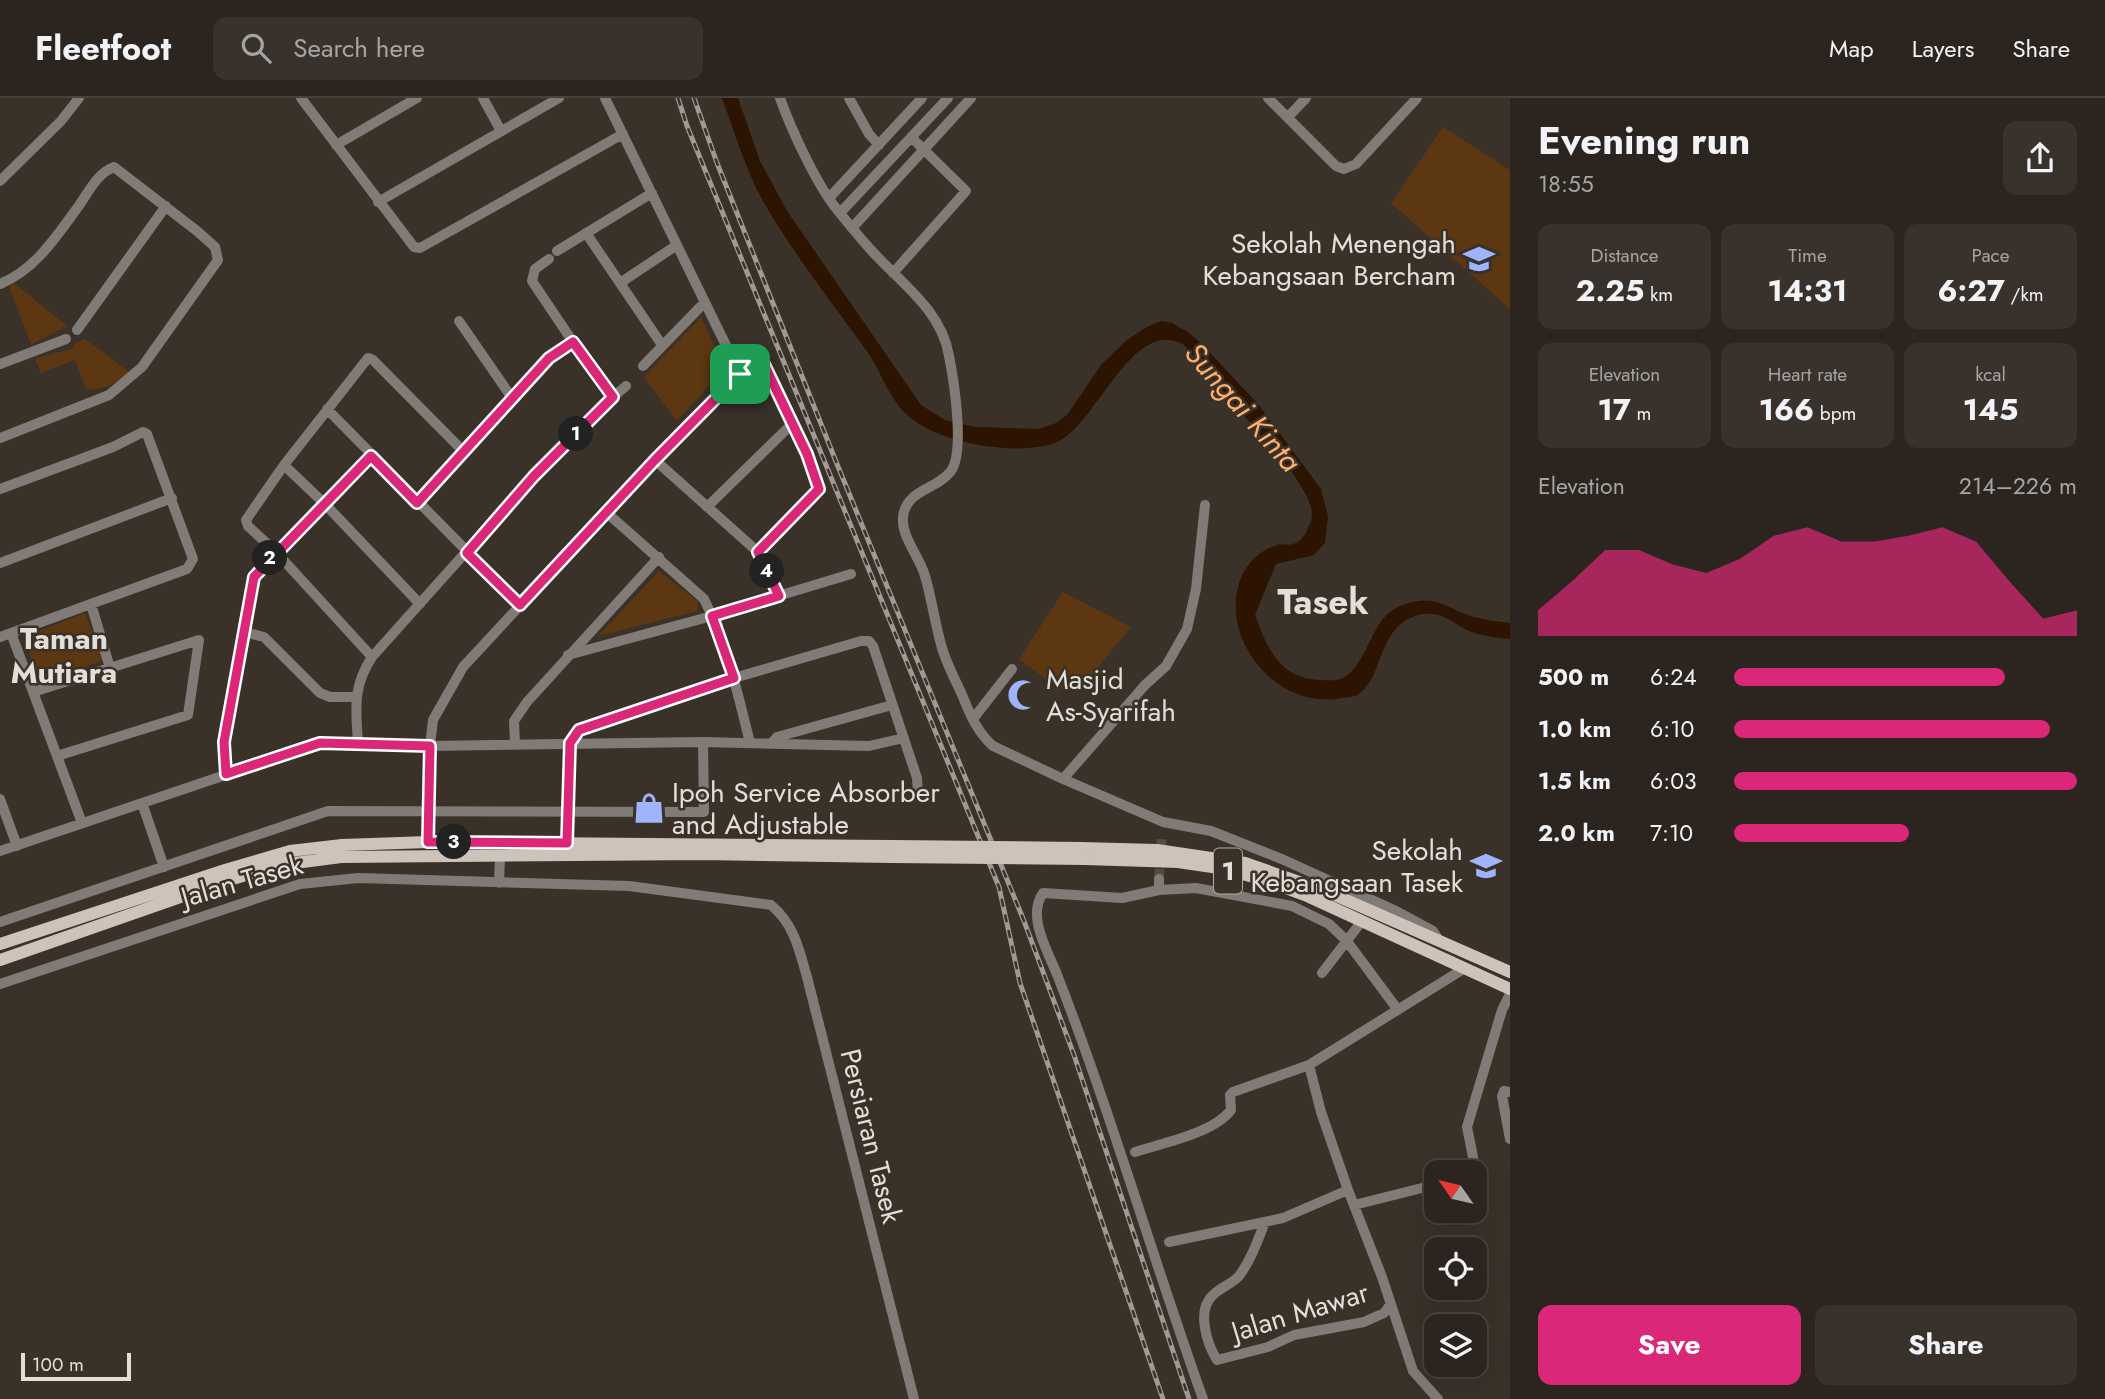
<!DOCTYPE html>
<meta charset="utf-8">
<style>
:root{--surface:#2c251f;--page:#38312c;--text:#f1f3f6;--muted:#a6a5a4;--line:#48423d;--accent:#db2777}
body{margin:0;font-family:Jost,sans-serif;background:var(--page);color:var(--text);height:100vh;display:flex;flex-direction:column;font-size:26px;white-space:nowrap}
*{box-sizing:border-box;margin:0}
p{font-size:23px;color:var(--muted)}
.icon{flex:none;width:38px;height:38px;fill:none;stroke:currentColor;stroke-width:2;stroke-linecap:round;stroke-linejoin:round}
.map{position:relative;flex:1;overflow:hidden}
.panel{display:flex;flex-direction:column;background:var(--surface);width:595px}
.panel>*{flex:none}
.needle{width:46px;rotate:304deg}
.buttons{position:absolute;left:1424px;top:1062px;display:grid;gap:14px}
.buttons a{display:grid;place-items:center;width:63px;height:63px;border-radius:14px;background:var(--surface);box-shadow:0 7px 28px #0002,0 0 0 2px var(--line);font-size:35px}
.scale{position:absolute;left:21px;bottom:18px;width:110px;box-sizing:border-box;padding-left:7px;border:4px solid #e4ded8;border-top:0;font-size:19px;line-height:24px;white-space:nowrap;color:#e4ded8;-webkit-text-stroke:5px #3a3129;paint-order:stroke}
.pin{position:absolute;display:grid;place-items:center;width:60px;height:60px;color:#fff;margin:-30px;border-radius:14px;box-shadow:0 4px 10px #0006}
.km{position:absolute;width:35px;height:35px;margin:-18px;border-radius:50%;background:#222;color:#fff;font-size:19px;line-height:35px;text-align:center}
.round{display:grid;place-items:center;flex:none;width:74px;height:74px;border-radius:14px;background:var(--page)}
.head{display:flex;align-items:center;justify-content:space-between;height:119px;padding:0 28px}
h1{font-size:38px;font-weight:700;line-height:52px}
.metrics{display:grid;grid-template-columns:repeat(3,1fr);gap:10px;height:119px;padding:7px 28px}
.metrics div{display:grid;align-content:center;border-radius:14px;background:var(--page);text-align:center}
.metrics b{font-size:30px;font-weight:700}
.metrics small{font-size:19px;font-weight:400}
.metrics p{font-size:19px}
.chart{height:196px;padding:14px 28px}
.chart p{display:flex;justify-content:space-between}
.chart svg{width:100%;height:126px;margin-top:7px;fill:var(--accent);opacity:.7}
.cta{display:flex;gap:14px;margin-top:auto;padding:14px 28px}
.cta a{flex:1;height:80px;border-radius:14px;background:var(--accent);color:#fff;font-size:28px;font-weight:700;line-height:80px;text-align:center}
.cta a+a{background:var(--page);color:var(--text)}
ul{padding:0 28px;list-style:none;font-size:23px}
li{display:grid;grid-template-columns:112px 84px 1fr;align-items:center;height:52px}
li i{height:18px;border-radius:9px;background:var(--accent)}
header{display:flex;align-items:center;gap:42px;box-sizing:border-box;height:98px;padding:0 35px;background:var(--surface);border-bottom:2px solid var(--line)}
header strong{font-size:33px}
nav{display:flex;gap:38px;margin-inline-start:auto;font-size:24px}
.search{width:490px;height:63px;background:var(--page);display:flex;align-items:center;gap:18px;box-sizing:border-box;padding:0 24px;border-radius:14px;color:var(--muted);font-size:26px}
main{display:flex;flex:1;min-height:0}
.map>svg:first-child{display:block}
.green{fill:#5d3711}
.water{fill:#2d1400}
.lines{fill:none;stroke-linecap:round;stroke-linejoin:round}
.minor-tunnel{stroke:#544b43;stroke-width:10;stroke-dasharray:10 5;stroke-linecap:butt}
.minor{stroke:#807b77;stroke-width:10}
.major{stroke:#cdc3ba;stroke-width:12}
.rail-casing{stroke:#a19993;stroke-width:5}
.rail{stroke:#3a3129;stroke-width:2.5;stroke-dasharray:8;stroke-linecap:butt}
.major-bridge{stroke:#cdc3ba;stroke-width:12}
.route-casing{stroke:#fff;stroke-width:14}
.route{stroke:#db2777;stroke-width:9}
.labels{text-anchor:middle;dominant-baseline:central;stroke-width:5;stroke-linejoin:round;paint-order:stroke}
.shield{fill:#3a3129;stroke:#b1aaa4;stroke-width:2}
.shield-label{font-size:26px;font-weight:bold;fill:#e4ded8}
.poi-label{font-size:28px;fill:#e4ded8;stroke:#3a3129;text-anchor:end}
.street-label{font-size:28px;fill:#e4ded8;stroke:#3a3129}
.water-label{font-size:30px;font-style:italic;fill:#fcb06d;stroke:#3a3129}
.neighbourhood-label{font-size:30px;font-weight:bold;fill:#e4ded8;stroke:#3a3129}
.district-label{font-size:35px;font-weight:bold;fill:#e4ded8;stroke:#3a3129}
</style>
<header>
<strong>Fleetfoot</strong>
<div class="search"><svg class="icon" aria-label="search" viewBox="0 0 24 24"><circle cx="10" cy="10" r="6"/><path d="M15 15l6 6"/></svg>Search here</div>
<nav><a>Map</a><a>Layers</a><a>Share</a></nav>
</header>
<main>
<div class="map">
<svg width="1510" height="1301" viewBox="0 0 1510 1301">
<rect width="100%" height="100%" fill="#3a3129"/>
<path class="green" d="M1443,29L1510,72V211L1391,105Z
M15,186L67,228L31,247L9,188Z
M701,219L725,270L677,323L644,279Z
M85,241L128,273L127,276L109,288L90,292L85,289L75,262L41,275L36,264V260L72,251L75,245Z
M659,473L697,503L698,513L598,538Z
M1063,494L1131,529L1078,594L1068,584L1057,594L1054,587L1019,561Z
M85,515L103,562L41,586L23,539Z"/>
<path class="water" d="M722,0H738L760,63L787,113L921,307L945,322L975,329L1039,331L1056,325L1067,317L1101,267L1127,242L1147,229L1161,223L1172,225L1188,234L1201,245L1258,306L1321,391L1328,419L1325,445L1314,457L1276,466L1255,517C1266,546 1277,576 1311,581C1320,582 1335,584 1343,580C1370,565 1369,519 1402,507C1433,496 1442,507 1468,517C1482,522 1496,523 1510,525V541C1500,540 1488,539 1478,536C1454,530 1443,508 1415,518C1376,532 1384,581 1357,597C1354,599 1346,599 1342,600C1302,608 1264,584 1246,549C1227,513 1233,461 1277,447C1282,445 1288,448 1293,446C1299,445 1305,438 1307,432C1309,428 1312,421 1312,417C1312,402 1299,386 1292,374L1184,247C1132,216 1096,330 1055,345C1016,359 934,345 905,315C889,299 881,275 869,256C833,206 794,157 763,103C745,71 735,35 722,0Z"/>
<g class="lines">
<path class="minor-tunnel" d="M1159,781L1162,737"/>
<path class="minor" d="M301,0L414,149L420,150L623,36
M483,0L501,33
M605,0L740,276
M780,0C791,31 815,83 835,109C847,124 859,139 872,153C901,185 942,213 949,258C954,283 965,353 951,373C937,392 906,391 903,419C901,439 920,459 925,478C932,502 935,526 942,550C947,567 956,583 963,599C970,617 978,635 993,648L1063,681L1163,724L1211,733L1284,762L1394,812L1433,833L1439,842
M849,0L869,36L879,47
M1268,0L1336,68L1344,71L1356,66L1417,0
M1288,19L1306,0
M336,47L417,0
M0,83L61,23L79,0
M829,100L922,0
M378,104L559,0
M840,115L948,0
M852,130L971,0
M586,135L662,247
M557,153L652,95
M549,161L535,171L532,183L573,244
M893,175L966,93L911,39
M620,185L677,147
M0,186C35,172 56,139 78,109C88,95 97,75 114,69L197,133L215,149L218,162L142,269L109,297L0,340
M459,223L512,300
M77,232L166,108
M0,266L66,241
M643,268L705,204
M613,299L626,288
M327,311L520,507
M655,362L758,454L779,498
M284,367L324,405L420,506
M0,391L113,349L143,334L147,336L193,461L187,471L0,539
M707,409L792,326
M606,414L704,501C727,547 738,596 750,645
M0,465L172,400
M91,506L110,570
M244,534L264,539L320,595L330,599H356
M11,535L82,725
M568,557L712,518L851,476
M372,559L276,454L248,428L246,422L284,367L368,260L373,262L464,354
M33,594L199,542L188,617L57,658
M973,621L1012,571
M358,645C356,612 352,589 372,559L534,378L613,299L573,244L549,260L417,405
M515,645L514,623L527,604L659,459
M772,645L777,639L892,607
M226,676L224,644L254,479L371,358
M1063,681L1145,587L1166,568L1187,531L1196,491L1205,407
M0,701L17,748
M142,705L164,769
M428,744L430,648L433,622L463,569L655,362L740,276L762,262L807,356L819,391L758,454
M567,745L570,645L579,632L734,580L861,543H869L873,548L917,680L918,698
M0,753L320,645L430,648L703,644L869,648L904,640
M1159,781V792
M499,785L500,758
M0,824L328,713L704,714L703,644
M1322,875L1362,823
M0,886L300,786L358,780L629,788L771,807C794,826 799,851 807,879L914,1301
M1309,967L1321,1014L1348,1092L1382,1179L1413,1273L1438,1301
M1510,994L1504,993L1502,998L1510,1041
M1135,1054C1163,1045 1214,1035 1231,1012L1230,997L1233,994L1309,967L1465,870
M1468,1074L1474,1064L1467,1029L1502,912L1510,896
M1354,1107L1422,1090L1437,1085
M1265,1124C1258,1142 1251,1162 1239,1178C1232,1186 1221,1189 1213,1197C1196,1212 1207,1246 1217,1262L1268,1249L1294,1237L1364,1224L1384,1215L1391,1206
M1169,1144L1283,1120L1348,1092
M1203,1301C1153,1161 1112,1018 1058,879C1049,855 1026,819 1043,795L1122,800L1159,792L1196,790L1292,808L1329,826L1346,842L1398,912"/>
<path class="major" d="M1081,750L1157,752L1245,765L1328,794L1510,874
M1085,761L1178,764L1219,770L1261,781L1305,797L1510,891
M0,846L225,772L290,753L342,747L428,744L892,748
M0,862L226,783L280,767L341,759L702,756L893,759"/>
<defs>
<path id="rail" d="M678,0L687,28L999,789L1020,885L1163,1301
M694,0L717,65L837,366L1024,823L1074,957L1189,1301"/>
</defs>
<use href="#rail" class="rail-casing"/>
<use href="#rail" class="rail"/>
<path class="major-bridge" d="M892,748L1081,750
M893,759L1085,761"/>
</g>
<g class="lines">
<defs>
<path id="route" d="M573,244L613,299L534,378L467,455L520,507L655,362L740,276L762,262L807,356L819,391L758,454L779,498L712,518L734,580L579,632L570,645L567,745L428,744L430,648L320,645L226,676L224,644L254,479L371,358L417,405L549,260Z"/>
</defs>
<use href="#route" class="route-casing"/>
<use href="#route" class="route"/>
</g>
<defs>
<symbol id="school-bare" viewBox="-9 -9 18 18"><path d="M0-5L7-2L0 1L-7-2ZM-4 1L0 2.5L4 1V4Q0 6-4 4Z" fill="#9eb4fd" stroke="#3a3129" stroke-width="2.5" paint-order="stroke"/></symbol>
<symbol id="mosque-bare" viewBox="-9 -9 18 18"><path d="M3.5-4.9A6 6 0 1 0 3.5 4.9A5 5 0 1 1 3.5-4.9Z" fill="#9eb4fd" stroke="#3a3129" stroke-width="2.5" paint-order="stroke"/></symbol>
<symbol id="shop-bare" viewBox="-9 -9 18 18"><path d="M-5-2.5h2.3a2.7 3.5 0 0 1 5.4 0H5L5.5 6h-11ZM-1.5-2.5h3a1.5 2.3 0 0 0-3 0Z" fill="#9eb4fd" stroke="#3a3129" stroke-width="2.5" paint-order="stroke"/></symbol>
</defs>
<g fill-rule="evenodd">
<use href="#school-bare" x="1457" y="139" width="44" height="44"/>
<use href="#mosque-bare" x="1001" y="575" width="44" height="44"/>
<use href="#shop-bare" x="627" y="688" width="44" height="44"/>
<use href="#school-bare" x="1464" y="746" width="44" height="44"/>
</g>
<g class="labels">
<rect class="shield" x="1214" y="750.5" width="28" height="45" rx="5"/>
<g class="shield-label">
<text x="1228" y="773">1</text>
</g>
<g class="poi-label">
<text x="1456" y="145">Sekolah Menengah<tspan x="1456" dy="32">Kebangsaan Bercham</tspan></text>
<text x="1046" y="581" text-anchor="start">Masjid<tspan x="1046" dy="32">As-Syarifah</tspan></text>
<text x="672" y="694" text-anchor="start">Ipoh Service Absorber<tspan x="672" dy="32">and Adjustable</tspan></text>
<text x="1463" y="752">Sekolah<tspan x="1463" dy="32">Kebangsaan Tasek</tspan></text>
</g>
<g class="street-label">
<text transform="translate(242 783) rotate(-16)">Jalan Tasek</text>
<text transform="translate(871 1038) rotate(76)">Persiaran Tasek</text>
<text transform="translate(1300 1214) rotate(-17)">Jalan Mawar</text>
</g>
<g class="water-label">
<text transform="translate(1243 309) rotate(49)">Sungai Kinta</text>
</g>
<g class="neighbourhood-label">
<text x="64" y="540">Taman<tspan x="64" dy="34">Mutiara</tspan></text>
</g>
<g class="district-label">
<text x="1323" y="504">Tasek</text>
</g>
</g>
</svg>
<div class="buttons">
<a><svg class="needle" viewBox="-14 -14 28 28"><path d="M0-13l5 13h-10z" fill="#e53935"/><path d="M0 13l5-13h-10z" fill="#a6a5a4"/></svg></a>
<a><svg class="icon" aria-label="locate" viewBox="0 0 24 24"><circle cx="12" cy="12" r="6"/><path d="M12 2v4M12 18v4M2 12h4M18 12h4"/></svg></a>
<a><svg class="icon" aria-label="layers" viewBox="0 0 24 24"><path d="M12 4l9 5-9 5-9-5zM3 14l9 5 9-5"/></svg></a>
</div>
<div class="scale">100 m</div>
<div class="pin" style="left:740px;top:276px;background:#1e9e55"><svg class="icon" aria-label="arrive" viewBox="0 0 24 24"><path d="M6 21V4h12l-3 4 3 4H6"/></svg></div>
<b class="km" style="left:576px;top:336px">1</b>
<b class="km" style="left:270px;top:460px">2</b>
<b class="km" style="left:454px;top:744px">3</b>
<b class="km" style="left:767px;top:473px">4</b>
</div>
<section class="panel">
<div class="head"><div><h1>Evening run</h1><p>18:55</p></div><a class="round"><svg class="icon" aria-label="share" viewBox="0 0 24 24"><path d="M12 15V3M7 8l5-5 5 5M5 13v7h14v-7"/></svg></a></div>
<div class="metrics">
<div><p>Distance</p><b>2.25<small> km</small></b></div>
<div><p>Time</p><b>14:31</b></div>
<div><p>Pace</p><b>6:27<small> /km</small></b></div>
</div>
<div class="metrics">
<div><p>Elevation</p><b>17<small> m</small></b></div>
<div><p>Heart rate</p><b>166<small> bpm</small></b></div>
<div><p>kcal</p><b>145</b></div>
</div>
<div class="chart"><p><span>Elevation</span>214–226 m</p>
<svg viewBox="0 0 160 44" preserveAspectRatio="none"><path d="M0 44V35L10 25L20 14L30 14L40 19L50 22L60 17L70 9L80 6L90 11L100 11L110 9L120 6L130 11L140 25L150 38L160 35V44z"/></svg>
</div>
<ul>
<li><b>500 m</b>6:24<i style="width:79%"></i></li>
<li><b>1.0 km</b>6:10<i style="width:92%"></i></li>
<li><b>1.5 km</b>6:03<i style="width:100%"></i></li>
<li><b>2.0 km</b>7:10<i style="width:51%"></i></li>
</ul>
<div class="cta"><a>Save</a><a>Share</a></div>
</section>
</main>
